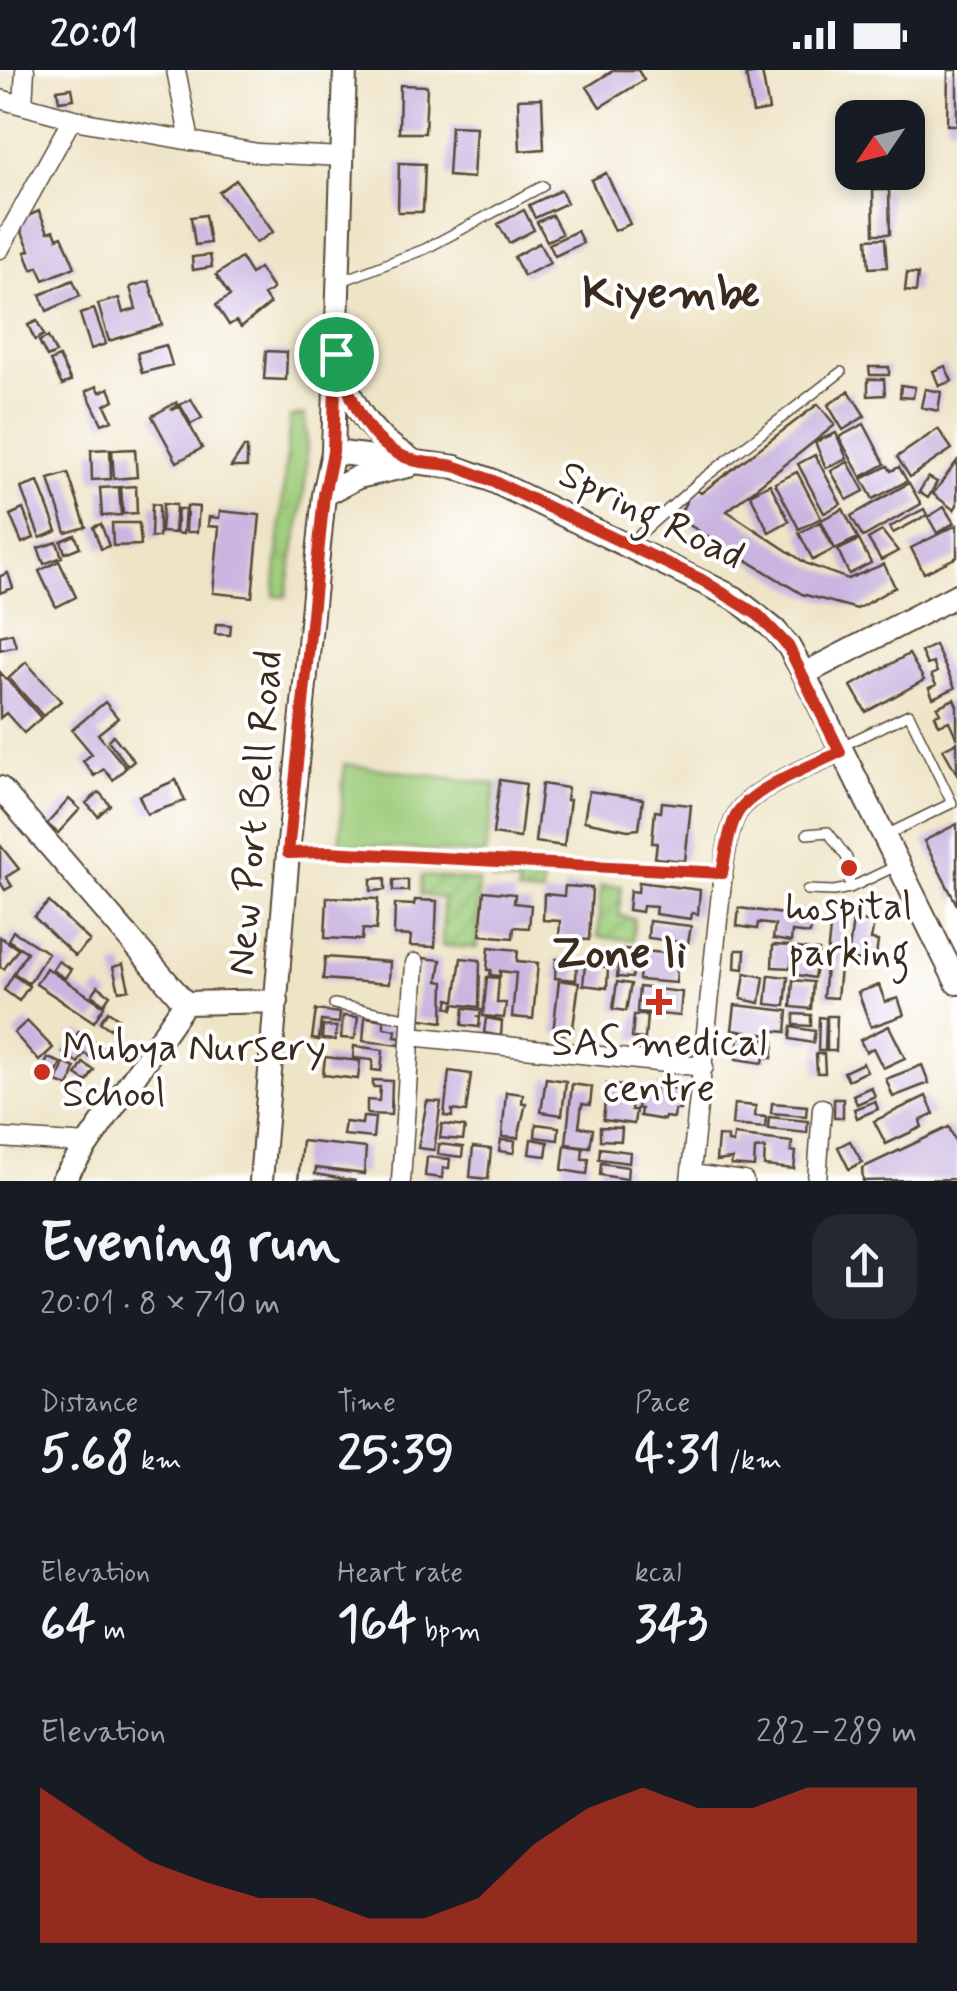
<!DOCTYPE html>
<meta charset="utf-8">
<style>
:root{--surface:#171b24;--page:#242831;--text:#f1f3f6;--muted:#9ea1a6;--accent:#c8321e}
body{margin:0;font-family:Mynerve,sans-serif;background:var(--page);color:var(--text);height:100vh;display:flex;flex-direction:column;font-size:38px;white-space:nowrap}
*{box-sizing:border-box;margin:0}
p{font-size:32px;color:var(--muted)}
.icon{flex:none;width:55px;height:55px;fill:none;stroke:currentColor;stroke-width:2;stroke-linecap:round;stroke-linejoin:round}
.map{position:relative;height:1111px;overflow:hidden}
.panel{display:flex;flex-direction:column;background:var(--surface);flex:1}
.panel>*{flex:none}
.needle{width:65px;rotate:235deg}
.buttons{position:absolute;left:835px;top:30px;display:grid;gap:20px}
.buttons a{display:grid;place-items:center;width:90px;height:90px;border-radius:20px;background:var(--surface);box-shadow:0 5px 15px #0003;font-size:50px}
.pin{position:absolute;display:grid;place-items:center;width:85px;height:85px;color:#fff;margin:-42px;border:5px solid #fff;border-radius:50%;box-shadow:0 2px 10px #0007}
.round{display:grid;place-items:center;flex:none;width:105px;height:105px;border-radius:30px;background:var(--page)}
.overview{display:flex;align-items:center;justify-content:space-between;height:170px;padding:0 40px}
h1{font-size:55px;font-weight:800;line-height:75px}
.figures{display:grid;grid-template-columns:repeat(3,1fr);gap:15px;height:170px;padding:10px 40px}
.figures div{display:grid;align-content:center}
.figures b{font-size:50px;font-weight:800}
.figures small{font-size:28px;font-weight:400}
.figures p{font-size:28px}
.chart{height:280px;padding:20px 40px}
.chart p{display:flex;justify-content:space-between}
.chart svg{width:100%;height:180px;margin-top:10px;fill:var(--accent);opacity:.7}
.status{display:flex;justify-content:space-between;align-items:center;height:70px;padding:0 50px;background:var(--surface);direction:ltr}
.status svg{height:28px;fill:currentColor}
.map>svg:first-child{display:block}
.grass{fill:url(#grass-tufts);stroke:#6c7b4c;stroke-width:2.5}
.park{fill:#9ecc7a;stroke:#6c7b4c;stroke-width:2.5}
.garden{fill:url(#garden-furrows);stroke:#6c7b4c;stroke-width:2.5}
.building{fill:#c9b5e0}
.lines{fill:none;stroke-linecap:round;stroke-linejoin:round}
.lane-casing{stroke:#564637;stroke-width:12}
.street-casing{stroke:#564637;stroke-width:21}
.secondary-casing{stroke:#564637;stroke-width:26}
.lane{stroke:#fff;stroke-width:9}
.street{stroke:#fff;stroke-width:18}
.secondary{stroke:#fff;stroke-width:22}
.route-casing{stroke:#fff;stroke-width:20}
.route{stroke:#c8321e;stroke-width:12}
.poi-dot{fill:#c8321e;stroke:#fff;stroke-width:4}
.labels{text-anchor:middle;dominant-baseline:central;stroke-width:8;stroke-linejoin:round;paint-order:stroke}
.street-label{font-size:40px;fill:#3b2a1e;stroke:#fff}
.poi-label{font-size:40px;fill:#3b2a1e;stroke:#fff}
.quarter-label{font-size:45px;font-weight:bold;fill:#3b2a1e;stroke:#fff}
</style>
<div class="status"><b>20:01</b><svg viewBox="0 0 49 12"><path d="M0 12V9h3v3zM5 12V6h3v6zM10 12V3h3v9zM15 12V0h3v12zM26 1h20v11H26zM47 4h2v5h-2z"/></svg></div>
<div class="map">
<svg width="957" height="1111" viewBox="0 0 957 1111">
<defs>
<pattern id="grass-tufts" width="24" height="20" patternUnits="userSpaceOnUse" patternTransform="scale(2.5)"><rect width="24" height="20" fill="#9ecc7a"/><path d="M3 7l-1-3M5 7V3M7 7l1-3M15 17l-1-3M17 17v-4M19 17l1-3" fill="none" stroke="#89af69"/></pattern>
<pattern id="garden-furrows" width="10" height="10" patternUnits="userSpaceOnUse" patternTransform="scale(2.5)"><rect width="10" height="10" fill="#9ecc7a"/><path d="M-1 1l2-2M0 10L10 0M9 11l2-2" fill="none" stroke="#89af69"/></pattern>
</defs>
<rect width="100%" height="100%" fill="#fff"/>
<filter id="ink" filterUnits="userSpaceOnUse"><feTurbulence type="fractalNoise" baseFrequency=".01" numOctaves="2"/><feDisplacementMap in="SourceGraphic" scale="20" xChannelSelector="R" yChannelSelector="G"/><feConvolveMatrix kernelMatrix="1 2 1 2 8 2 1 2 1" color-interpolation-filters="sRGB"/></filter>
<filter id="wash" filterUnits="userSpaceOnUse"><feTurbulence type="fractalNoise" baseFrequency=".0048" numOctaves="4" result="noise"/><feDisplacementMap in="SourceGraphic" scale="40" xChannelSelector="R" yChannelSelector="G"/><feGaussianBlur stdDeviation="2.25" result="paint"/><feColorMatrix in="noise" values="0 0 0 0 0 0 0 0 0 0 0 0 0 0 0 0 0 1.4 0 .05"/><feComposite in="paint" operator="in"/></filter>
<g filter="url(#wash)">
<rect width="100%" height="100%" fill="#eee4c6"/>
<path class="grass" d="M304,345C314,405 295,468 286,527L274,526L290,347Z"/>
<path class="park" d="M344,694L496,714L485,785L340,774Z"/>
<path class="garden" d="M492,796L543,797L542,825L518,823V813L492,811Z
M422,806L479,811L477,878L442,876L443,828L420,825Z
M600,816H622L619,845L634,849L633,870L598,867Z"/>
<g id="blocks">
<path class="building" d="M614,0H638L644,10L600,37L587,17Z
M948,0H957V55H947Z
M762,2L769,40L753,43L746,5Z
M400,15L427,16L425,63H399Z
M72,18L74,29L59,31L57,20Z
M542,28L544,79L520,81L518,29Z
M451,56L476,57L473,108L448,106Z
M399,93L425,94L423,142H398Z
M606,103L630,154L614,161L591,110Z
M236,110L273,162L256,173L219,122Z
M561,120L567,133L535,148L529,135Z
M873,120H889L890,164H874Z
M524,140L534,160L509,173L498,154Z
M39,141L48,162L54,160L57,168L62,166L75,197L44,210L38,197L32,200L25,182L30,180L17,151Z
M205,145L210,173L195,175L191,147Z
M552,145L562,164L547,171L537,152Z
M577,161L583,173L555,186L549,174Z
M885,168L887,197L869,198L867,169Z
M539,173L550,193L524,206L514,187Z
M210,185L212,197L193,200L192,187Z
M241,188L251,204L259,198L273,219L264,225L270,234L241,257L236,251L229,255L216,235L230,226L216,205Z
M907,203L918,204L916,222L905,221Z
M73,210L80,226L47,241L40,225Z
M149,211L162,255L109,271L98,234L119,228L123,243L136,239L130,217Z
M94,239L106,274L91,279L80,244Z
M37,251L44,265L35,270L28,255Z
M48,267L56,283L47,287L39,271Z
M166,275L172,295L142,303L137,283Z
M266,281L287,282L286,310L264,309Z
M59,287L71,311L62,315L50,291Z
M945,296L952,311L939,316L933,301Z
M869,297H889V305H870Z
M868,309H884L885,325L868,326Z
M901,315L915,317L913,328L900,327Z
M97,316L100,322L109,318L114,330L105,335L112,350L102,354L86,321Z
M925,319L941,322L938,341L921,337Z
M849,321L865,346L843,360L828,335Z
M191,329L202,348L191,354L180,335Z
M177,332L178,335L171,340L180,337L202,378L177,392L152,346Z
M818,334L835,355L727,441L807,494L848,509L884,494L895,517L857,539L802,524L678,448L693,418L701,423Z
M864,354L885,394L861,407L839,367Z
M938,359L952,379L910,407L897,387Z
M836,363L847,389L826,398L815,372Z
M244,377L247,378V397H231Z
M110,379L111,409L92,410L91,380Z
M135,379L137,407L114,409L112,380Z
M815,385L841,434L824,443L798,394Z
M957,391V435L954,440L933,424Z
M848,392L864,421L847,430L831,401Z
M888,396L891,401L899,397L907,411L873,429L862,409Z
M797,402L821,448L799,459L775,413Z
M68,403L86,457L66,463L49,409Z
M928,407L937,412L928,428L919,422Z
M38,412L57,461L40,468L21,418Z
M909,413L921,434L863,467L851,446Z
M770,414L789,451L769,462L750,424Z
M136,416L137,443L123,444L121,417Z
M119,417L121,445L102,446L100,418Z
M152,434L159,435V467H151Z
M163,434L176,435L174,463L161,462Z
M187,436L199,437L197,462H186Z
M944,437L954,453L937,463L928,447Z
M23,439L34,468L22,473L10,445Z
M178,439H185L183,464L176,463Z
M843,439L858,468L835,479L821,450Z
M924,439L927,445L893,463L890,457Z
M220,441L260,445L252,527L213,523L219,457L208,456L209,447L219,448Z
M820,452L834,479L813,490L799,463Z
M112,453H139L141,475L113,476Z
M101,454L109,476L101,479L93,457Z
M957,455V487L924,503L911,478Z
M882,461L898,481L881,490L868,469Z
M75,465L80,477L65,483L61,471Z
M859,470L871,493L849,504L838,480Z
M57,472L62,487L44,494L38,478Z
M59,491L76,527L56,537L39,501Z
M8,503L13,518L0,523V506Z
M216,554L231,555L230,565L215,564Z
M12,563L16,576L0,580V566Z
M935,575L955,618L933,628L929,618L936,615L931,605L937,602L933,593L927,595L921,582Z
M909,584L924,610L866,642L851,616Z
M26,592L61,631L43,646L9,608Z
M0,602L41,648L24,663L6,643L0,648Z
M954,629L957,636V669L949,651L939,655L935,645L940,643L937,637Z
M105,632L118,648L98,664L126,698L113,710L104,699L94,706L83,691L92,684L72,660Z
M113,665L134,691L128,696L108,670Z
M957,672V704L943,679Z
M176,710L185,731L147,744L139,726Z
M500,710L526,714L520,768L493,764Z
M542,714L568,718L566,730H570L564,776L535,772Z
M589,721L643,729L639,759L628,760L584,751Z
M99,722L110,735L98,746L86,733Z
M69,729L80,739L58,763L47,754Z
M662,732L691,735L685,791L655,788L657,773H652L655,741L661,742Z
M957,754V835L924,771Z
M0,775L19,799L6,807L12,816L5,820L0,812Z
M385,808V820L371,821V809Z
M393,810H408V821H393Z
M639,812L700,820L698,844L692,843L691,849L655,844L656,837L643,836L642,842L628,840L630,821L638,822Z
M565,816L592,818L589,870L559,868L560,851L543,850L544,824L564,826Z
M484,821L515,824L514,833L531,835L529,858L514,857L513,868L480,865Z
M327,827L378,829L376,860L363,859L362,870L325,868Z
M415,830L437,831L435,877L410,876L411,866L394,865L395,834L414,835Z
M49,832L90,871L75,886L34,847Z
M739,838L813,848L810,864L792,862L791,872L773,869L775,855L758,853L757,859L737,856Z
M831,848L845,849L837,928L823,927Z
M853,850L874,853L871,870L878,871L876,887H871L870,892L848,889Z
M649,851L691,856L688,873L648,868Z
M13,861L48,883L29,913L14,903L27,882L8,870Z
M0,867L18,879L4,899L0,897Z
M773,875L792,876L791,898L772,897Z
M489,877L518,880L517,891L538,893L533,949L512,947L516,903L500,901V906L490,905L491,900H487Z
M798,878L819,881L814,908L793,904Z
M620,879L638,880L632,908L617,907Z
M736,880H745L744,899L735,898Z
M641,881L678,884L676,913L639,910Z
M325,887L390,892L389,914L323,909Z
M423,888L441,890L438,911L444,912L443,952L415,948Z
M461,888L480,890L479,937L454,934L453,939L447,937L449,929L455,931Z
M556,889L577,891L576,910L555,908Z
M58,891L71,899L65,908L52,900Z
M123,894L129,919L119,921L113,897Z
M585,895L608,897L607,918L583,915Z
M46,898L104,936L94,952L36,914Z
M745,903L764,907L760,933L741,929Z
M13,905L29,916L19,931L4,920Z
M769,905L788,907L785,936L766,934Z
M487,907L499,908L497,933H506L504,948L483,946Z
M559,910L579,913L572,965L553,963Z
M793,910L813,912L811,939L791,937Z
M617,912L631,914L626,941L613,939Z
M879,915L885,932L898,928L904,945L871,957L858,922Z
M98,916L110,925L104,934L92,925Z
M639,917L682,922L680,946L637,942Z
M735,935L788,941L786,962L769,960V965L732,960Z
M464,938L481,940L480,946L477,947H480L479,957L462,955Z
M316,940L340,943L339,953L321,951L319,970L312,969Z
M108,941L118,948L110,959L100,952Z
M794,944L811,945V956L794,955Z
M634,945H647L645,969L632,968Z
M343,946L358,947L355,969L341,968Z
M827,946H837L836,981H827Z
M365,947L384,950V958L396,960L395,967L401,968L400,975L363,971Z
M819,947L826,948L825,981H818Z
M486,948L502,951L501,966L484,963Z
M27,951L53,978L39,991L14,963Z
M323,956L337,957L335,970L322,969Z
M889,956L905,988L883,998L873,978L866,982L860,970Z
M791,957L815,961L813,973L790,969Z
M79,961L104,978L96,991L71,974Z
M739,967L774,971L772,988L764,987L763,993L736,989Z
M68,975L83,985L78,993L63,983Z
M354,976L383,980L381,1001L372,1000L373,990L353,988Z
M816,984H824L825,1003H817Z
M325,987L360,991L358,1009L323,1005Z
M48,988L61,993L53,1012L40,1006Z
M64,993L75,998L69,1017L57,1012Z
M83,993L94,1000L87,1012L76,1005Z
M863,993L867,1001L848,1010L844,1002Z
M922,995L929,1013L893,1027L886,1009Z
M449,1001L471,1004L466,1042L452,1040V1047L444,1046Z
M546,1008L566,1011L562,1045L541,1042Z
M373,1010L392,1011L391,1045L367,1044V1030L379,1031L380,1017H373Z
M572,1014L592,1017L590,1035L582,1034L579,1057L593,1059L590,1077L566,1074Z
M607,1014L624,1016V1020H627L626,1030L632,1031L631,1040H636L634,1054L603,1050Z
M656,1015L677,1019L676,1025L682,1026L680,1040H675L674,1048L665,1047L664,1050L640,1046L641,1039L637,1038L639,1024H655Z
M871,1017L875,1026L857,1034L853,1025Z
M506,1022L523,1024L522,1033H526L518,1068L502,1067Z
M926,1026L934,1044L920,1051L922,1057L886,1074L874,1051Z
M834,1029H843V1048H834Z
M427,1031L441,1032L434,1080L418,1078Z
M875,1031L878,1039L857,1048L854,1039Z
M772,1033L807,1036L806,1046L771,1043Z
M734,1034L756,1036L755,1046L766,1047L765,1058L732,1055Z
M363,1047L375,1048L373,1068L343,1065L345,1052L362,1054Z
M769,1047L808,1051L807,1063L768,1059Z
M442,1054L465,1057L463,1070L440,1068Z
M536,1054L559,1057L558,1070L535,1067Z
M600,1057L622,1058L621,1071L600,1070Z
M949,1057L957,1075V1109L863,1111L862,1098Z
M734,1065L792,1072L791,1081L796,1082L794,1099L764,1096L765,1078L755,1079L754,1097L731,1095L732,1089L716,1091L718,1066L728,1067V1072L733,1073Z
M531,1069L548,1072L546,1086L529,1084Z
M501,1070L515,1071L514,1083L499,1081Z
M302,1071L366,1078L364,1104L316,1098L315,1104L356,1111H298Z
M850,1071L862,1092L849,1099L838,1077Z
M439,1074L463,1077L462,1087L438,1084Z
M565,1075L583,1078L582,1089H589L587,1104L562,1100Z
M473,1077L491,1079L488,1109L470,1107Z
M600,1078L630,1082L629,1093L599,1089Z
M427,1087L450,1089L449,1098H443L442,1108L425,1106Z
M601,1093L628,1097L627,1109L600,1105Z"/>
</g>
</g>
<g filter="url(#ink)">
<use href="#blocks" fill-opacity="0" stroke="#564637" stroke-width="2.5"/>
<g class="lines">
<defs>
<path id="lane" d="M342,211L425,179L543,116
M629,474L700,411L841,302
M844,675L909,644L952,733L886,765
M807,764L828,762L847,788L850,818L896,796
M290,783L329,782L723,803
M807,820L834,821L850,818
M334,934L410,949"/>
<path id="street" d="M176,0L190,71
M0,29L85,52L258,83L344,87
M23,35L25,0
M0,179L72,49
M411,966L704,997
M0,1068L88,1074
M691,1104L744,1111
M401,1111L415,893
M690,1111L723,803C726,784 728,759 738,742C755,717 812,696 840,682
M817,1111L822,1038"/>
<path id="secondary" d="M342,302C354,342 373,366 409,388
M333,382L455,397L491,410L735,528L775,560L789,577L804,604L957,913
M324,425L358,407L408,396
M804,604L957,525
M0,718L185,933
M62,1111L185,933L277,931
M261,1111L288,783L324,425L333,382L345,0"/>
</defs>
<use href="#lane" class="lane-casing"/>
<use href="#street" class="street-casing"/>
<use href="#secondary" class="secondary-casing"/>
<use href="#lane" class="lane"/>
<use href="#street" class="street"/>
<use href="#secondary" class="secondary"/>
</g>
</g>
<g class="lines" filter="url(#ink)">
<defs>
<path id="route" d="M336,284C349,326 366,376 413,390C426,394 440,393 453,396C466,399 478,406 491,410L702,510L758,545L788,576L840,682C812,696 755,717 738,742C728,759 726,784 722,803L329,782L288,783L324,425L333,382Z"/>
</defs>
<use href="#route" class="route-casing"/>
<use href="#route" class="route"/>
</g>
<g class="poi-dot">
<circle cx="849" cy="798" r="10"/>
<path d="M654 917h10v10h10v10h-10v10h-10v-10h-10v-10h10z"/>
<circle cx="42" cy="1002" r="10"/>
</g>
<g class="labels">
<g class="street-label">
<text transform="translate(651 446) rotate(26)">Spring Road</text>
<text transform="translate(256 743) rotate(-85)">New Port Bell Road</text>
</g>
<g class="poi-label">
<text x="849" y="838">hospital<tspan x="849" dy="46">parking</tspan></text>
<text x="659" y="974">SAS medical<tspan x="659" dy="46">centre</tspan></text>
<text x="62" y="979" text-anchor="start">Mubya Nursery<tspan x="62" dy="46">School</tspan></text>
</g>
<g class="quarter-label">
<text x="671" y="224">Kiyembe</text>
<text x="619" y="884">Zone Ii</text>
</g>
</g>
</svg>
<div class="buttons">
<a><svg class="needle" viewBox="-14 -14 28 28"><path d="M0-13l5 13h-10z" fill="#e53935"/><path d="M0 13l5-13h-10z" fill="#9ea1a6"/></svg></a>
</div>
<div class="pin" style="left:336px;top:284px;background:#1e9e55"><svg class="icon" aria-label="arrive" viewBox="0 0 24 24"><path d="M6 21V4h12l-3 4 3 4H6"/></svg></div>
</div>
<section class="panel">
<div class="overview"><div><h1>Evening run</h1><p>20:01 · 8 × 710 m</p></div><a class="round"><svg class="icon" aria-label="share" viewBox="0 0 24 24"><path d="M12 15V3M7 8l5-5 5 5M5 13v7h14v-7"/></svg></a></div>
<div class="figures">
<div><p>Distance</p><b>5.68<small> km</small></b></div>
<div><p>Time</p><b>25:39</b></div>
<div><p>Pace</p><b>4:31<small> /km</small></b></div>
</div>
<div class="figures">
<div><p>Elevation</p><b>64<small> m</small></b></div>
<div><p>Heart rate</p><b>164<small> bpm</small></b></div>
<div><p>kcal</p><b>343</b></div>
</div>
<div class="chart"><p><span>Elevation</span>282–289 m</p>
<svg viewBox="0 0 160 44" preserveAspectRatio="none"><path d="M0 44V6L10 15L20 24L30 29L40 33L50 33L60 38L70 38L80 33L90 20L100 11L110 6L120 11L130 11L140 6L150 6L160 6V44z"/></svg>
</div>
</section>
